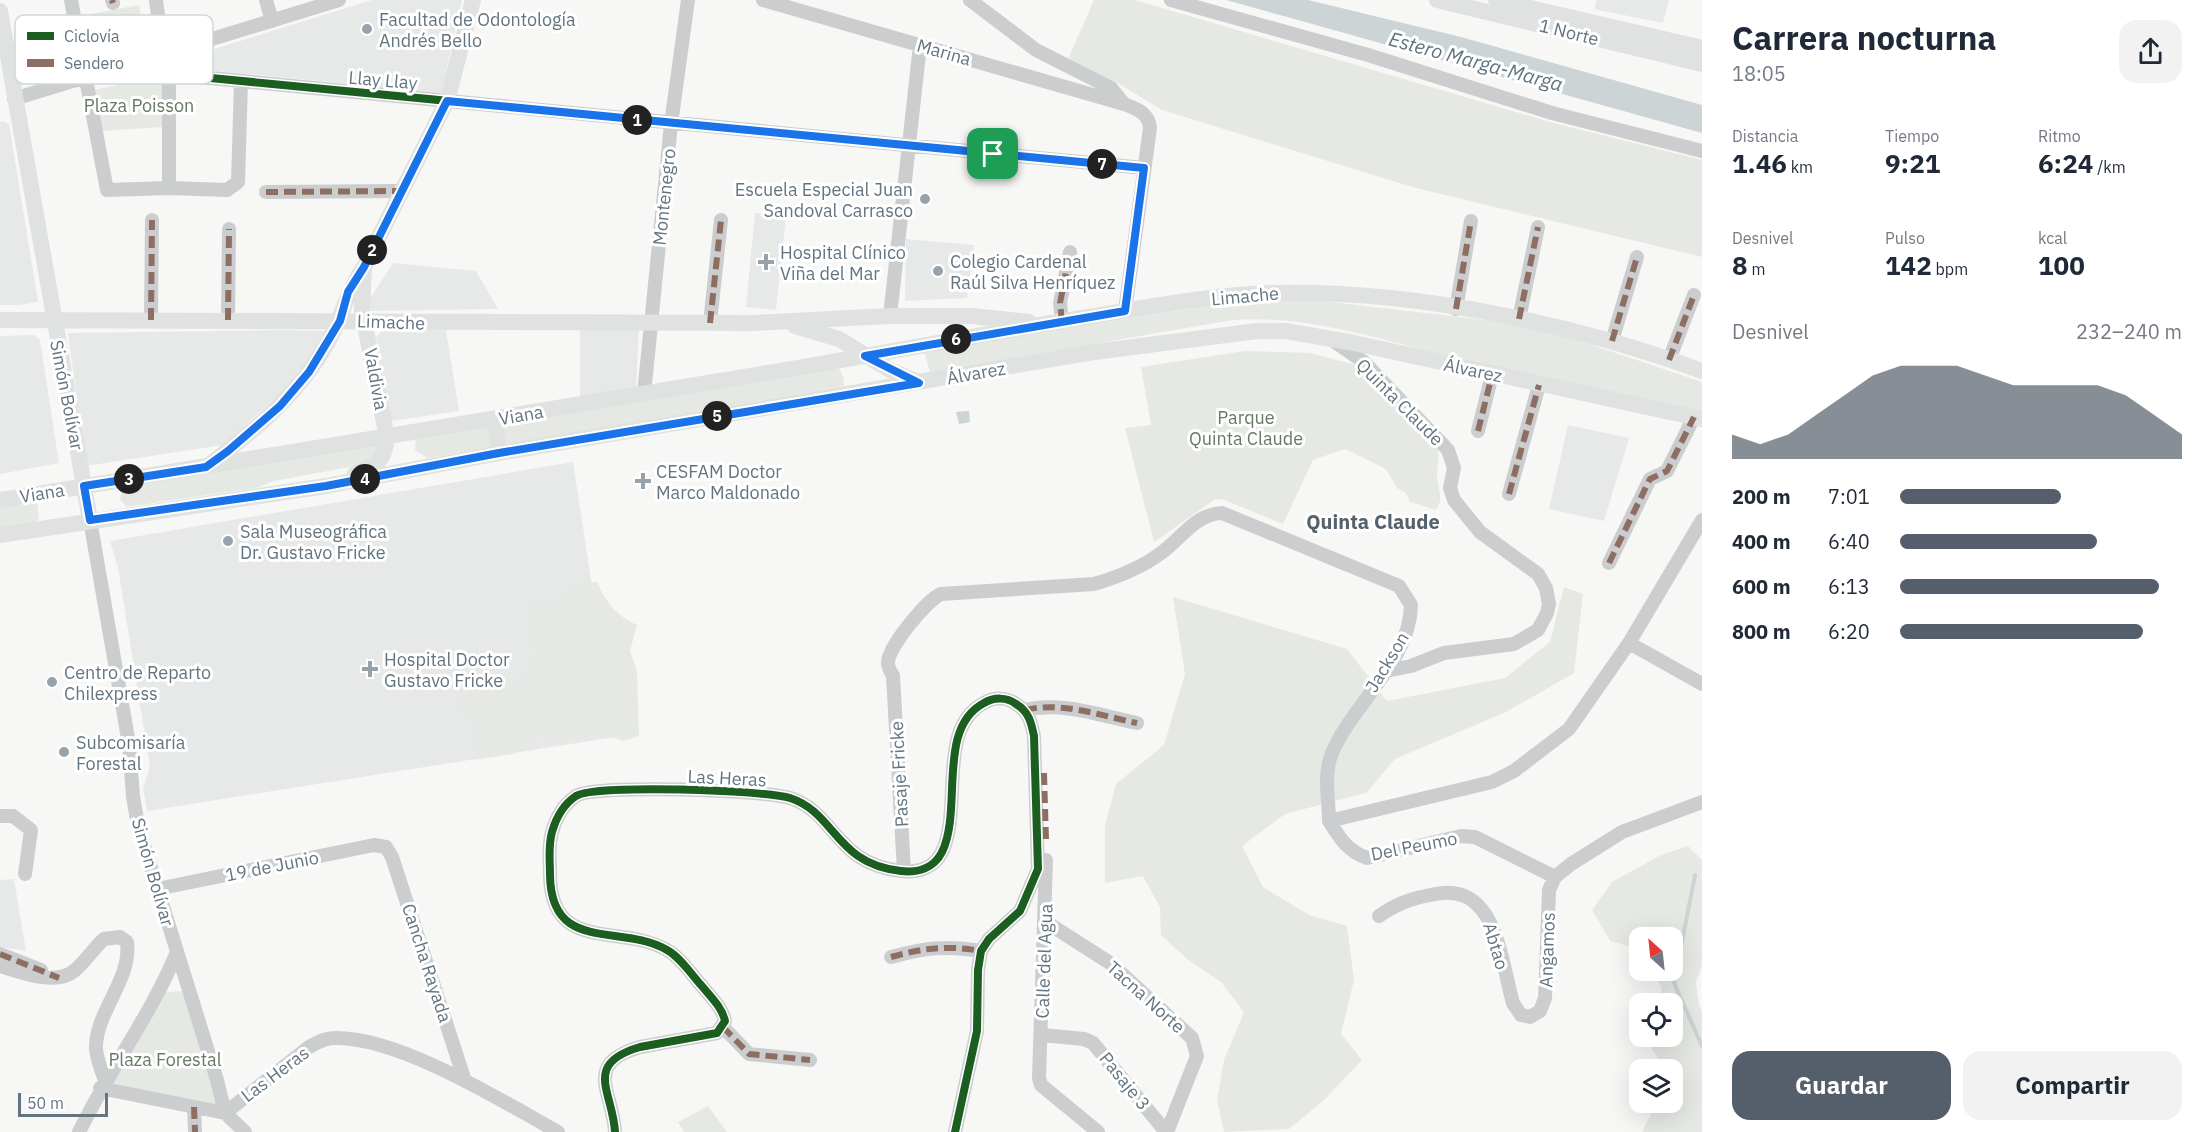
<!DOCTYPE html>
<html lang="es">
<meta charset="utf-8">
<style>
:root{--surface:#fff;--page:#f2f2f3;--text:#1f2937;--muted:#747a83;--accent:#555f6b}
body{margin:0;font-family:"IBM Plex Sans",sans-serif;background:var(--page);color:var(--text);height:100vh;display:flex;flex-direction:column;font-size:22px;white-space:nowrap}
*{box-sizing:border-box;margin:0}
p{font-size:20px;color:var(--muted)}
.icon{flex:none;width:33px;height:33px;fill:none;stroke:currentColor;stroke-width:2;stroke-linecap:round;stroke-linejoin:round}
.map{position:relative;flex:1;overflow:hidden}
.side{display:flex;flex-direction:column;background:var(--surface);width:510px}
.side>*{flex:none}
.needle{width:39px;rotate:333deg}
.buttons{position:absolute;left:1629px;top:927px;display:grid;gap:12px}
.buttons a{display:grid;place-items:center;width:54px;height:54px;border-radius:12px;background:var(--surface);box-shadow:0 6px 24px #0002;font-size:30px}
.scale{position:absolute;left:18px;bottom:15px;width:90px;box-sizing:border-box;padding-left:6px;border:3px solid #637581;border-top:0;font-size:16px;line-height:21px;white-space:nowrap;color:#637581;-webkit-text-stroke:4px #fff;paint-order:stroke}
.pin{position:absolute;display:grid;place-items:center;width:51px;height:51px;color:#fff;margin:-26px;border-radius:12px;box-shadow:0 3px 9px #0006}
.km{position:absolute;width:30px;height:30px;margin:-15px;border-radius:50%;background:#222;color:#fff;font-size:16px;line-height:30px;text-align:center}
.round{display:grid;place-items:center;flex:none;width:63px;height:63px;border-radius:18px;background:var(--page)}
.headline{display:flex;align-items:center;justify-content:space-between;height:102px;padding:0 30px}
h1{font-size:33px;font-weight:700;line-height:45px}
.figures{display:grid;grid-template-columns:repeat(3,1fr);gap:9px;height:102px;padding:6px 30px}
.figures div{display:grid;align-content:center}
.figures b{font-size:26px;font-weight:700}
.figures small{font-size:16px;font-weight:400}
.figures p{font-size:16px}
.chart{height:168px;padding:12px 30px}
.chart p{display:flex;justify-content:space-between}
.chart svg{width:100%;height:108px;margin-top:6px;fill:var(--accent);opacity:.7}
.cta{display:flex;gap:12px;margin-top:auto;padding:12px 30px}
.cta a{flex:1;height:69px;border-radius:18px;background:var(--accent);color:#fff;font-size:24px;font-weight:700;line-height:69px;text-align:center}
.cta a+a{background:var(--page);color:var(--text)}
ul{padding:0 30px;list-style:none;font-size:20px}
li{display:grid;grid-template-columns:96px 72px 1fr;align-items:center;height:45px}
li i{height:15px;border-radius:8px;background:var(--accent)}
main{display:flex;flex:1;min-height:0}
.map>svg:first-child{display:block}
.built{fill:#e7e9e8}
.green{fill:#e6e9e3}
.water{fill:#ccd4d6}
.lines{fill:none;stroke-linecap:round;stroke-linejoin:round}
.stream{stroke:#ccd4d6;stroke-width:4}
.minor{stroke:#cccdce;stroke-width:14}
.major{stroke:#e0e1e1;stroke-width:16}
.quiet{stroke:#8d6e63;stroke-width:6;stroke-dasharray:12 6;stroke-linecap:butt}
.cycleway-casing{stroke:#fff;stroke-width:11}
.cycleway{stroke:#1b5e20;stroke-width:8}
.route-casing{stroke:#fff;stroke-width:12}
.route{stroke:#1a73e8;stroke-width:8}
.poi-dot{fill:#97a2aa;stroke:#fff;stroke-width:2}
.labels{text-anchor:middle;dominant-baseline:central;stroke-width:6;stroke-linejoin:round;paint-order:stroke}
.poi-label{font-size:18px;fill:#637581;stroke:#fff;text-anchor:start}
.street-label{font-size:18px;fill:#637581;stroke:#fff}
.park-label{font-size:18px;fill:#667962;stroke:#fff}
.water-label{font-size:20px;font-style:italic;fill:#5e747c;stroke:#fff}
.neighbourhood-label{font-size:20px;font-weight:bold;fill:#55626c;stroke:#fff}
.key{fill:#fff;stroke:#d0d6d9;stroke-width:1.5}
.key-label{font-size:16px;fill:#637581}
</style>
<main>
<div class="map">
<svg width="1702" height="1132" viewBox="0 0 1702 1132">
<rect width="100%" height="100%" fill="#f7f7f6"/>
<path class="built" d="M372,0H462L441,93L187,68L185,58Z
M1597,0H1669L1663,23L1594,9Z
M3,121L9,124L38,302L19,305H0V122Z
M755,213L786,216L776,310L746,307Z
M906,239L974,245L967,298L905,301Z
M393,263L476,271L498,309L371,311L369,300Z
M580,328H639L636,388L580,398Z
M283,330L328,331L290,385L223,445L86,466L68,333Z
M383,330H446L459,411L391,421L376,337Z
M34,335L40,340L59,463L0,474V336Z
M1568,425L1629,438L1604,521L1549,509Z
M573,462L615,737L147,811L143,788L150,767L118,568L110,541Z
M14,879L26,951L0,947V880Z"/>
<path class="green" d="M1094,0H1135L1550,122L1702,160V257L1412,187L1162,110L1121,85L1068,59Z
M139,5L144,32L96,40L91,14Z
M214,54V68L183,64Z
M138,81L164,83L163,127L101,131L94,90Z
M1252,299H1306L1536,326L1702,382V411C1621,395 1541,379 1461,360C1389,342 1307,314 1233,320L930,372L924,351Z
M1245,351L1310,353L1360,366C1376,398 1430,418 1438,452C1440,459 1437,467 1437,475C1437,490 1445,496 1436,510L1410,502L1406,493L1397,488L1386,469L1345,449L1313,460L1283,524L1222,499L1214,500L1154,542L1125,428L1151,425L1141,367Z
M838,367L843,376L844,386L428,458L415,450L416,438Z
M379,444L377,462L274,481L256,488L126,507L120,499L123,488Z
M37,502L39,519L33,526L0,531V508Z
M597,582C607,603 615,615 637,625L630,651L637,671L639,736L623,741C598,728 573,745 548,738L545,734L521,740L514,754L473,760L475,722C467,714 460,714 459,702C472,682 496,685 517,685L535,664L536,648L529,611L536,605L557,601L575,584Z
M1564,587L1583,594L1574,673L1506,712L1395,759L1366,793L1285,814L1242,846L1263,887L1309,915L1347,926L1354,980L1341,1034L1362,1060L1324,1100L1289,1129L1224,1132L1217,1100L1224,1060L1244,1012L1221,982L1187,959L1161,935L1160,907L1143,876L1105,883V825L1116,784L1164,745L1185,674L1173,597L1347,649L1387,701L1505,678L1550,642Z
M1688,846L1702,860V965L1696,982L1699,1006L1702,1011V1132H1642L1656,1103L1672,1102V1070L1664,1069L1645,1037L1672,1036V1004L1652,1003L1662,990L1655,971L1672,970V938H1640L1639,949L1610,941L1592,910L1612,882L1661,855Z
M185,991L218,1107L107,1084L163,992Z
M708,1106L727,1132H684L678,1122Z"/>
<path class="water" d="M1226,0H1308L1461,37L1702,105V133Z
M969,411L970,422L959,424L956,412Z"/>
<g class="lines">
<path class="stream" d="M1695,875L1674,983L1702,1046"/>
<path class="minor" d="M71,0L107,190L169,188L227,190L238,182L241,82
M112,0L113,3
M156,0L163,53L169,74V188
M266,0L272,21
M763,0L1124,104C1137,109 1149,113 1150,128L1125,311
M970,0L1036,50L1111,88L1124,104
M1171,0L1368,55L1552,113L1702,151
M114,69L339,0
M85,77L138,72L169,74L1144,168
M14,99L92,75
M266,192L402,191
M1456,309L1471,221
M890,316L920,45
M1519,319L1538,227
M151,320L152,220
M228,320L229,229
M1062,321L1060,303L1070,252
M710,323L721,220
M1332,340L1364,362L1448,450L1454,468L1450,488L1454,500L1480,532L1538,574L1546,588L1549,604L1547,613L1538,630L1514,644L1444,653L1411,666L1386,671
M1612,341L1637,257
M1669,360L1694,295
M644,394L671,124L688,0
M1478,431L1492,375
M1509,494L1539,385
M90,520L129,744L133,796L138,826L217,1080L225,1113L245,1132
M1609,563L1650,479L1667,471L1694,417
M1629,643L1702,684
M1025,710C1061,701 1102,716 1137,723
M0,816H13L31,830L25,874
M1329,821L1492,782L1514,771L1569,729L1629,643L1702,520
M1329,821C1340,838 1347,851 1367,858L1461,836L1475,837L1555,877L1571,864L1622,832L1702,802
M1046,860L1039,1078L1041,1085L1098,1132
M904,871L893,676C891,672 888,668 888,663C887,648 927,600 941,594L1094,584C1118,577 1141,568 1161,553C1182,538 1195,514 1222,513L1399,586L1411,605C1410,662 1353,703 1332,753C1323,775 1329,798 1329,821
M157,889L374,845L386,847L392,857L465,1081
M1379,916C1396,904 1410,899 1430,895C1496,878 1500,957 1513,1003L1521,1015L1530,1017L1540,1011L1545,998L1549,890L1555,877
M1046,922L1110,963L1192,1038L1197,1056L1167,1132
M0,954L41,970
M891,957C924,948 946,945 981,951
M0,966C20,972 56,986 74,971C85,962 93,949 104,939L120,937L127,942C132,980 95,1012 96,1049C97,1060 101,1070 105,1080
M723,1027L749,1054L810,1060
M1042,1035L1084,1039L1093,1043L1166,1132
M100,1088L225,1113
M194,1107L195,1132
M225,1113L309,1047C317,1043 324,1038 334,1038C398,1036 502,1101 558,1132
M79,1132C109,1070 151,1015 177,952
M615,1132C613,1092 582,1064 640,1047L717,1033L725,1021C722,1007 710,996 701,985C691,974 681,958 667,950C620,923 551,954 550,875C550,861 548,846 552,832C556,818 564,804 576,796C595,784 765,790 790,798C836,813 835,864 901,871C918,873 934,868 942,852C963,809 936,728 984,703C994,697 1007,697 1016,704C1029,712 1031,722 1034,736L1038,869L1020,911L989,939L981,951L978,970L977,1031L955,1132"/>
<path class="major" d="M1437,0L1702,64
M1496,0L1702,48
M0,11L90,520
M0,320L753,323L890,316H972L1029,322
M795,326L839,339L890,370L918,382
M495,420L499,453
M209,465C256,429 299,394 328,342C342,317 347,291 364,267L447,101L473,0
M355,474C377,464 384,463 387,438L362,310L364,267
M0,500C240,460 480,422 720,381C843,361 965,337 1088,317C1150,307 1214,294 1277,293C1413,290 1575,324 1702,371
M0,535L326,486L499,453L1094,352L1257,331H1286L1354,343L1702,419"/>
<path class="quiet" d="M112,0L113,3
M266,192L402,191
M1456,309L1471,221
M1519,319L1538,227
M151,320L152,220
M228,320L229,229
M1062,321L1060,303L1070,252
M710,323L721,220
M1612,341L1637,257
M1669,360L1694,295
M1478,431L1492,375
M1509,494L1539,385
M1609,563L1650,479L1667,471L1694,417
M1025,710C1061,701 1102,716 1137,723
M1044,773L1046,840
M0,954L59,978
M891,957C924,948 946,945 981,951
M723,1027L749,1054L810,1060
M194,1107L195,1132"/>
<defs>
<path id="cycleway" d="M85,77L138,72L169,74L1144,168
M615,1132C613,1092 582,1064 640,1047L717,1033L725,1021C722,1007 710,996 701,985C691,974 681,958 667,950C620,923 551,954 550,875C550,861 548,846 552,832C556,818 564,804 576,796C595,784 765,790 790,798C836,813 835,864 901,871C918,873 934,868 942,852C963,809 936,728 984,703C994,697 1007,697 1016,704C1029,712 1031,722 1034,736L1038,869L1020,911L989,939L981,951L978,970L977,1031L955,1132"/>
</defs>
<use href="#cycleway" class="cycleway-casing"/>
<use href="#cycleway" class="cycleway"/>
</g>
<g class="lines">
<defs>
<path id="route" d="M447,101L1144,168L1125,311L865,356L919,383L499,453L326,486L90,520L84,486L206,467L228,451L280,406L309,372L340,321L348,292L364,267Z"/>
</defs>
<use href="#route" class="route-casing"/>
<use href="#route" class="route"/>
</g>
<g class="poi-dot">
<circle cx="367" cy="29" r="6"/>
<circle cx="925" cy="199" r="6"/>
<path d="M763 253h6v6h6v6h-6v6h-6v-6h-6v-6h6z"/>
<circle cx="938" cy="271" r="6"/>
<path d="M640 472h6v6h6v6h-6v6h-6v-6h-6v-6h6z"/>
<circle cx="228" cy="541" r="6"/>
<path d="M367 660h6v6h6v6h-6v6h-6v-6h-6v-6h6z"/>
<circle cx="52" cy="682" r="6"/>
<circle cx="64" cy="752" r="6"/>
</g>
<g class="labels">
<g class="poi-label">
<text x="379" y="19">Facultad de Odontología<tspan x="379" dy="21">Andrés Bello</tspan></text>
<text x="913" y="189" text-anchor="end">Escuela Especial Juan<tspan x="913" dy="21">Sandoval Carrasco</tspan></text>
<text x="780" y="252">Hospital Clínico<tspan x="780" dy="21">Viña del Mar</tspan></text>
<text x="950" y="261">Colegio Cardenal<tspan x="950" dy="21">Raúl Silva Henríquez</tspan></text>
<text x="656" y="471">CESFAM Doctor<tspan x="656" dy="21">Marco Maldonado</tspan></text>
<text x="240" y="531">Sala Museográfica<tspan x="240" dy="21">Dr. Gustavo Fricke</tspan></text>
<text x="384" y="659">Hospital Doctor<tspan x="384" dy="21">Gustavo Fricke</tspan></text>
<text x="64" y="672">Centro de Reparto<tspan x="64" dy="21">Chilexpress</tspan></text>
<text x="76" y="742">Subcomisaría<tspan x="76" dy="21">Forestal</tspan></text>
</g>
<g class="street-label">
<text transform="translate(1569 32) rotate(14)">1 Norte</text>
<text transform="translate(944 52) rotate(16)">Marina</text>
<text transform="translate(383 80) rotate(5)">Llay Llay</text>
<text transform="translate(664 197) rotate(-84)">Montenegro</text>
<text transform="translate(1245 296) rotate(-5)">Limache</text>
<text transform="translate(391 322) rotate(2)">Limache</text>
<text transform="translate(1473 370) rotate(12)">Álvarez</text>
<text transform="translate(976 373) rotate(-10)">Álvarez</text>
<text transform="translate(376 379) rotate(80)">Valdivia</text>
<text transform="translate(67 395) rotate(79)">Simón Bolívar</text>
<text transform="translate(1400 402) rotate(45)">Quinta Claude</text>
<text transform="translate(521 415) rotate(-10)">Viana</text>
<text transform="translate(42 493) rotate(-9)">Viana</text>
<text transform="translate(1387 662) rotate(-59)">Jackson</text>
<text transform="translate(899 774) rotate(-93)">Pasaje Fricke</text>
<text transform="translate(727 778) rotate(3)">Las Heras</text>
<text transform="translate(1414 846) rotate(-11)">Del Peumo</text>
<text transform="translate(272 866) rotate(-11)">19 de Junio</text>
<text transform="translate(153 872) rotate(74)">Simón Bolívar</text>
<text transform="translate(1496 946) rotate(73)">Abtao</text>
<text transform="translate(1547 950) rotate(-88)">Angamos</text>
<text transform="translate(1044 961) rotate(-88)">Calle del Agua</text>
<text transform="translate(427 963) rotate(72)">Cancha Rayada</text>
<text transform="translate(1146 997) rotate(42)">Tacna Norte</text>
<text transform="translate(275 1074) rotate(-37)">Las Heras</text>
<text transform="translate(1125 1081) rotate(51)">Pasaje 3</text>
</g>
<g class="park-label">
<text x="139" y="105">Plaza Poisson</text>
<text x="1246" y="417">Parque<tspan x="1246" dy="21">Quinta Claude</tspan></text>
<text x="165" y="1059">Plaza Forestal</text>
</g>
<g class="water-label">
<text transform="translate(1476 61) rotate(15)">Estero Marga-Marga</text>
</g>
<g class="neighbourhood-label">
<text x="1373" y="521">Quinta Claude</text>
</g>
</g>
<rect x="15" y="15" width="198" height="69" rx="9" class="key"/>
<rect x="27" y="32" width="27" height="8" fill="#1b5e20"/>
<rect x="27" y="59" width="27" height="8" fill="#8d6e63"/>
<g class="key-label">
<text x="64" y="42">Ciclovía</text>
<text x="64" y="69">Sendero</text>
</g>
</svg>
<div class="buttons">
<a><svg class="needle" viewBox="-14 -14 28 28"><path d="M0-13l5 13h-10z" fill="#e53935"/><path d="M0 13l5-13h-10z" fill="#747a83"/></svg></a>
<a><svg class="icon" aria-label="locate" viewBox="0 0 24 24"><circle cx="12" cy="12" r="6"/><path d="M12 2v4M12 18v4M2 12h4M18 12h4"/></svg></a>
<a><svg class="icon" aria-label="layers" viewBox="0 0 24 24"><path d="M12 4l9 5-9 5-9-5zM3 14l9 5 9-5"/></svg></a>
</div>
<div class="scale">50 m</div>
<div class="pin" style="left:993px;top:154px;background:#1e9e55"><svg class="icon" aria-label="arrive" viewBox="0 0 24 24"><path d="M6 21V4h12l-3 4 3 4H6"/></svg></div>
<b class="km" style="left:637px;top:120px">1</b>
<b class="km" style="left:372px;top:250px">2</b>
<b class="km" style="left:129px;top:479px">3</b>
<b class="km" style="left:365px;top:479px">4</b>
<b class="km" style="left:717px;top:416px">5</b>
<b class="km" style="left:956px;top:339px">6</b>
<b class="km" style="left:1102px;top:164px">7</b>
</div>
<section class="side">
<div class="headline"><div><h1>Carrera nocturna</h1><p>18:05</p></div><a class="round"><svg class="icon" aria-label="share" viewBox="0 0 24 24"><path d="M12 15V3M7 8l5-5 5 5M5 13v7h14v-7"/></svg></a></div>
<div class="figures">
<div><p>Distancia</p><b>1.46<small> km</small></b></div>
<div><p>Tiempo</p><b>9:21</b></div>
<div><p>Ritmo</p><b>6:24<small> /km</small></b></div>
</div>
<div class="figures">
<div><p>Desnivel</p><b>8<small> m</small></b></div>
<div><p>Pulso</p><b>142<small> bpm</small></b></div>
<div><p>kcal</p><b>100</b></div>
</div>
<div class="chart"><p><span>Desnivel</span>232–240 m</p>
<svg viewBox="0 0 160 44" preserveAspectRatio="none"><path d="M0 44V34L10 38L20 34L30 26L40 18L50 10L60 6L70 6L80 6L90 10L100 14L110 14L120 14L130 14L140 18L150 26L160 34V44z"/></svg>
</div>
<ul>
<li><b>200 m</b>7:01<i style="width:57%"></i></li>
<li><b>400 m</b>6:40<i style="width:70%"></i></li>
<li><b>600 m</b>6:13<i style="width:92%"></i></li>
<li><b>800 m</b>6:20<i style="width:86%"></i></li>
</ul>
<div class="cta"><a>Guardar</a><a>Compartir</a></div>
</section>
</main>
